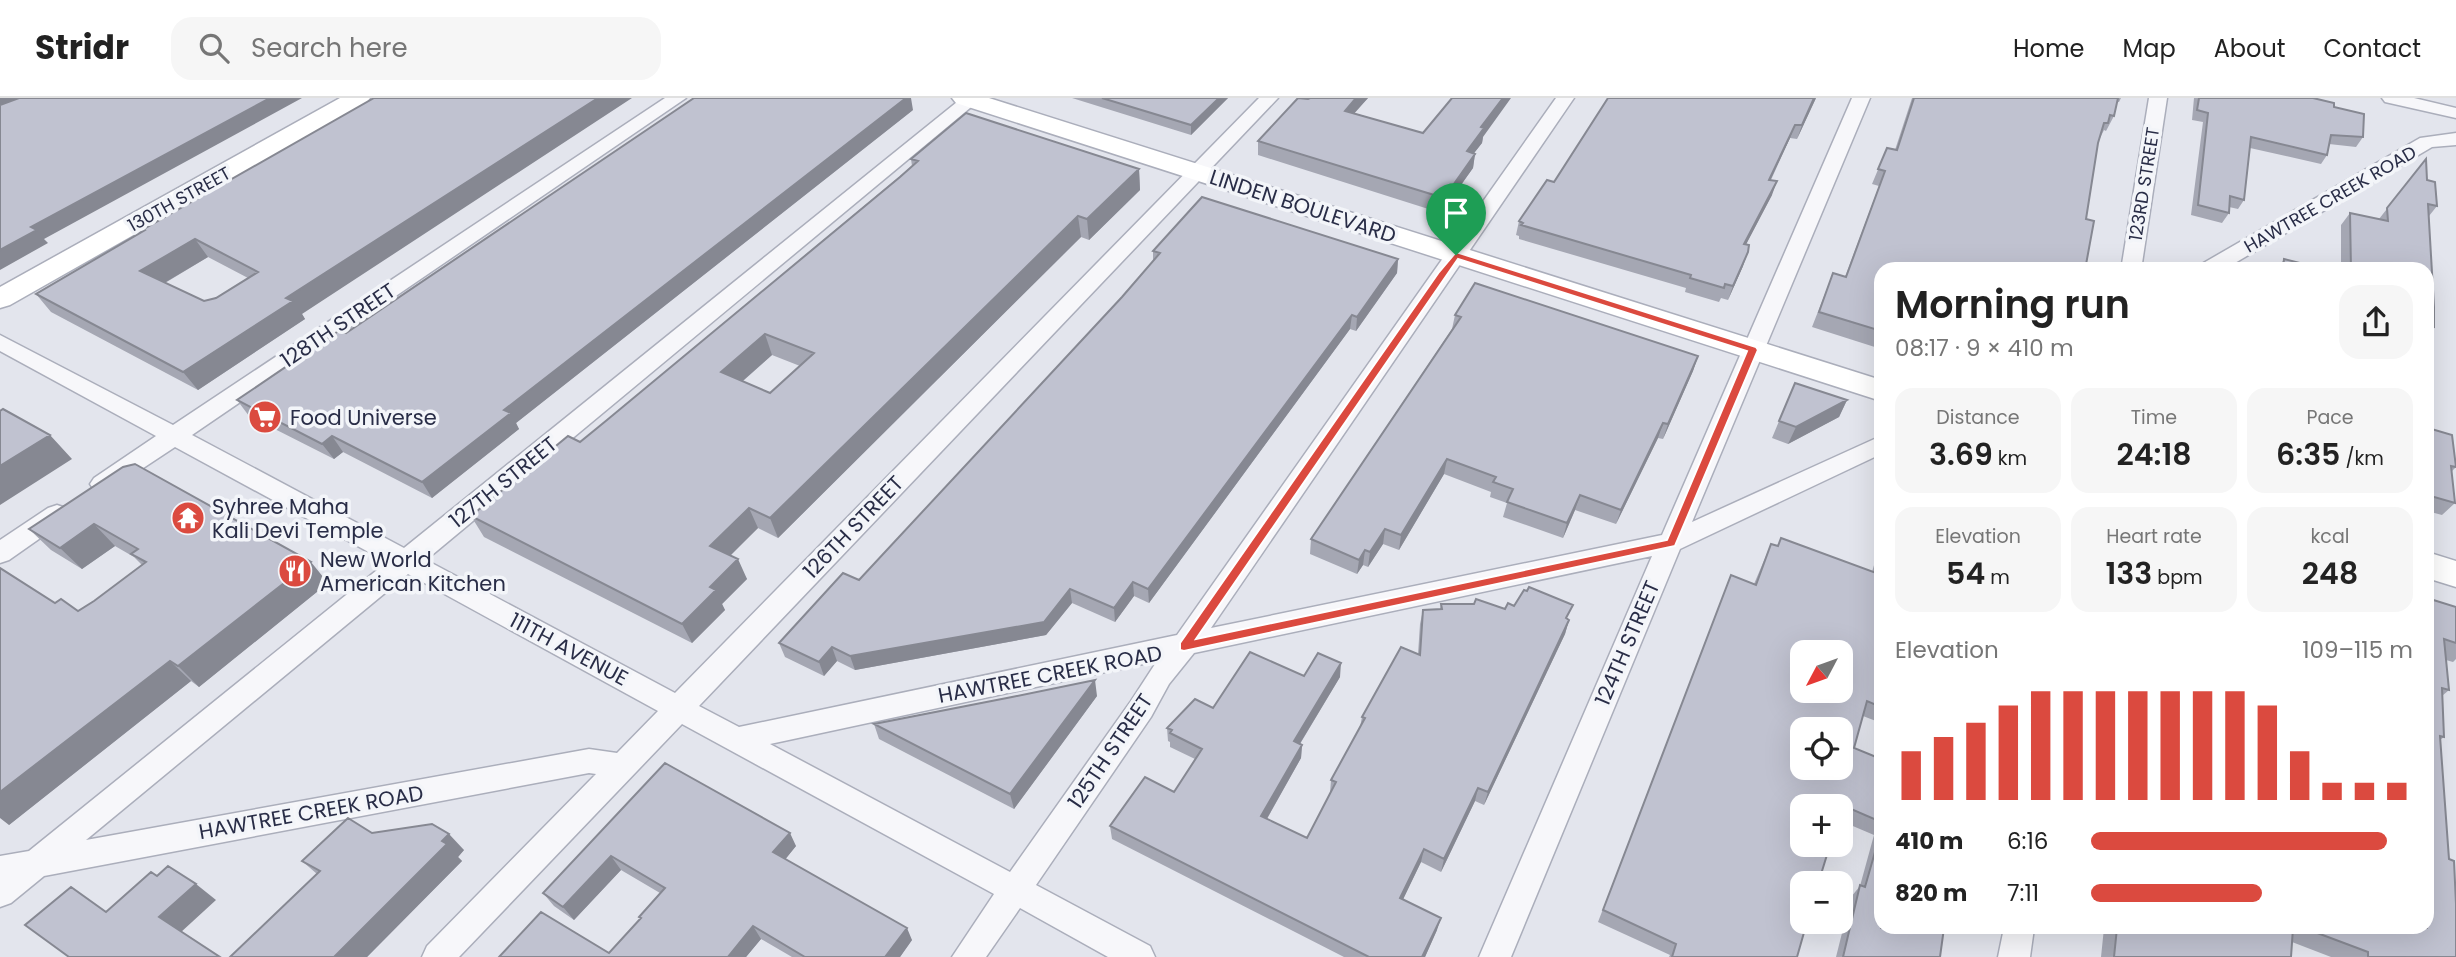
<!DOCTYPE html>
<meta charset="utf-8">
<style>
:root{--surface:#fff;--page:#f6f6f6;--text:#222;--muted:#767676;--line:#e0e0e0;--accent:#db4a3f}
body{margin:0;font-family:Poppins,sans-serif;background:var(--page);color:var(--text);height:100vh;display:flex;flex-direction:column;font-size:26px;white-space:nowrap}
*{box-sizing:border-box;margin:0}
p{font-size:23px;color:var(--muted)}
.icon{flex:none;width:38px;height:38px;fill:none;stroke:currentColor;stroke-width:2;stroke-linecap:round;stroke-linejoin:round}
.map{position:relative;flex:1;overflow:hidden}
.sheet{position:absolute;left:1874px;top:164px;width:560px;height:672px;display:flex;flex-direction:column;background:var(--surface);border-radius:21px;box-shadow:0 7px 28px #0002}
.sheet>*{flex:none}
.needle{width:46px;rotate:229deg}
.fabs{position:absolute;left:1790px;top:542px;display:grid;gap:14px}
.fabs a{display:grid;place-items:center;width:63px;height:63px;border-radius:14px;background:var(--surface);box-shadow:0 7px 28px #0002;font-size:35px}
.pin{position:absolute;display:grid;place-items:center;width:60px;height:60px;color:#fff;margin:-72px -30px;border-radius:50% 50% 50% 0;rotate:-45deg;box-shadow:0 0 7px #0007}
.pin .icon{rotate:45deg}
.round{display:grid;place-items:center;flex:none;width:74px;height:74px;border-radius:21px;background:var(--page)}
.headline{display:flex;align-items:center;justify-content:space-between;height:119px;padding:0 21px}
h1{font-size:38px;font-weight:600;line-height:52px}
.figures{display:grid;grid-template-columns:repeat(3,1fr);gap:10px;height:119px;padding:7px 21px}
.figures div{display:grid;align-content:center;border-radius:18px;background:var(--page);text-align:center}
.figures b{font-size:30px;font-weight:600}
.figures small{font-size:19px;font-weight:400}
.figures p{font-size:19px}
.chart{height:196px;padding:14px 21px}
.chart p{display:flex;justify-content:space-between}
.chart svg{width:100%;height:126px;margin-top:7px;stroke:var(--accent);stroke-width:6}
ul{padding:0 21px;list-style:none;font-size:23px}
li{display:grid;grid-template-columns:112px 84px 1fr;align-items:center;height:52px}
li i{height:18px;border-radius:9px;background:var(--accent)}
header{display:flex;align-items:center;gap:42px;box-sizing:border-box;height:98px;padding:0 35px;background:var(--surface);border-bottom:2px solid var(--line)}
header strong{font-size:33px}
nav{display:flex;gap:38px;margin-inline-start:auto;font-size:24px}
.search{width:490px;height:63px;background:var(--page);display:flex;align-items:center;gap:18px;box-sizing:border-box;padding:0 24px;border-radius:21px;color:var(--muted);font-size:26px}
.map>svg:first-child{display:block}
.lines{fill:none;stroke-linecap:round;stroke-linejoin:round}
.street-casing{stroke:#abaebb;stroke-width:3}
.secondary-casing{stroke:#abaebb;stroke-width:3}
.street{fill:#f7f7fa;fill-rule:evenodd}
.secondary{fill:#fff;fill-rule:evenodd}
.wall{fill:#a5a7b3;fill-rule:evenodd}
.shaded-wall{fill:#868892}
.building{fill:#c0c2d0;stroke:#868892;stroke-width:2;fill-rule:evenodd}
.route{fill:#db4a3f;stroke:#fff;stroke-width:2;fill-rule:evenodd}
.labels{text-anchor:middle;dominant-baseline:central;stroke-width:7;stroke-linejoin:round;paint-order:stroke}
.far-street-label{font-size:18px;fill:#292d47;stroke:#f3f5f9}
.street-label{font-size:21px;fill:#292d47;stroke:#f3f5f9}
.poi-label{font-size:21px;fill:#292d47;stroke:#f3f5f9;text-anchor:start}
</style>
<header>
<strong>Stridr</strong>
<div class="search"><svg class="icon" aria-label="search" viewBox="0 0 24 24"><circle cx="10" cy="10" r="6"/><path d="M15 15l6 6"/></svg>Search here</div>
<nav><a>Home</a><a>Map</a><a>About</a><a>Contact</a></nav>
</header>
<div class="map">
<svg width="2456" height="859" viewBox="0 0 2456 859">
<rect width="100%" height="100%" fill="#e3e5ed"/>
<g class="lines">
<defs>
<path id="street" d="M665,0H686L192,337L404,450L962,0H982L426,462L675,595L1259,0H1278L699,608L739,629L1177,537L1556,0H1574L1211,530L1662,437L1852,0H1870L1692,424L1881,338V356L1680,451L1511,859H1479L1652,458L1194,555L1169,586L1151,619L1036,787L1150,848L1155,859H1108L1020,810L986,859H952L994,796L682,626L459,859H422L427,848L596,676L589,675L44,778L11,805L0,809V758L29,753L387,464L175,349L110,392L102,395L94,392L90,386L94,380L156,338L0,253V237L173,327ZM408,476L658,613L617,655L589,651L86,742ZM1157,563L1131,603L1010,774L770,646Z
M2149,0H2167L2141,172H2121Z
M2382,0H2414L2456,10V20L2385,4Z
M2456,35V47L2432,49L2223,172H2197L2200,167L2420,40Z
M57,407L66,410L69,416L66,422L9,462L0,465V442L48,410Z
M2004,830H2034L2030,859H1998Z"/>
<path id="secondary" d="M340,0H370L366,5L10,207L0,210V189Z
M952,0H989L1881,282V303L956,5Z
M2427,454L2456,463V489L2427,480Z"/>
</defs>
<use href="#street" class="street-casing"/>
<use href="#secondary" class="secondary-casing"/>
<use href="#street" class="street"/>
<use href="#secondary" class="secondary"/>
</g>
<path class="wall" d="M374,0L302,216L305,221L198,292L51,214L36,196L145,132L144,131ZM208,159L248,180L216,200L204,203L165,185Z
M1072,0H1228L1191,37Z
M1310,0H1368L1354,15L1423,35L1483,39L1482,45L1474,55L1475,56L1473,70L1441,115L1258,57V43Z
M1816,0L1797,41L1790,40L1771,82L1772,97L1746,146L1743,168L1728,202L1721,200L1719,204L1685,194L1686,190L1519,141V138L1516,137L1519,123L1554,84Z
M1912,0H2121L2119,4H2117L2114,18L2106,33L2104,32L2100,40L1881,172V251L1812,229L1833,175L1845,179L1879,88L1872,86L1887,50L1895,52Z
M2194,0H2313L2334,9L2363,39L2356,49L2329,46L2327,57L2321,66L2250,50L2244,102L2238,111L2229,109V115L2222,125L2191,117L2203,24L2192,22Z
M913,12L516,325L519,331L432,400L343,354L334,361L249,318L237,302L346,235Z
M911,61L1139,71L1140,92L1089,142L1081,139L778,440L758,430L730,457L747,481L722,506L725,512L692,545L484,439L471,418L580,344L607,322L912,68ZM772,257L800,268L770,295L743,283Z
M2426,61L2427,82L2437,108L2429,118L2434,229L2427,236V172H2341V127L2350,115L2379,121Z
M1153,153L1398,161L1397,175L1356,233L1350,231L1149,505L1134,498L1115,524L1072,505L1046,537L855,572L837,563L824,578L785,559L779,545L859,482L1122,199L1153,164Z
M2284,161L2308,172H2277Z
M1455,217L1698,258L1693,273L1663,341L1658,340L1616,426L1575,412L1563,440L1503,419L1507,405L1490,399L1491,394L1444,376L1399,452L1383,446L1368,469L1363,467L1357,476L1310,456L1311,441L1452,231Z
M1795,285L1847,302L1839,319L1788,346L1772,340Z
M2427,319L2428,330L2456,369L2451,374L2455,405L2442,417L2427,413Z
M123,369L328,485L199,589L191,583L9,727L55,505L78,513L94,503L142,467L134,459L115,448L82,471L51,452L29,431Z
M1881,443V625L1863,618L1854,650L1881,661V830L1940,859H1836L1851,799L1860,788L1874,737L1841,723V709L1797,859H1669L1670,857L1598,824L1731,477L1754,486L1771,446L1872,474Z
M2427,500L2456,509V561L2453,564L2446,562L2449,592L2442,598L2444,639L2440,642L2456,859H2331L2292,844L2291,859H2101L2104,830H2427Z
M1441,506L1505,511L1514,508L1569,522L1565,536L1484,707L1475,703L1441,774L1421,764L1403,801L1437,832L1425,859H1344L1112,741L1110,728L1174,694L1195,661L1170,649V644L1168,643L1167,630L1213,610L1304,578L1340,579L1300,646L1302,647L1301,660L1267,721L1307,740L1330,695L1331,682L1360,629L1362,619L1418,556L1420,526L1423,512L1440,511Z
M1097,598L1014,711L879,641L874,626Z
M665,665L796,748L785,761L912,842L900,859H792L761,841L746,859H499L609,855L641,821L639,819L660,795L621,772L574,822L554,808L543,795Z
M372,735L464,752L458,759L462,763L367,859H230L317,776L302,763Z"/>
<path class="shaded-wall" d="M0,0H19L0,9Z
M270,0H302L44,141L48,145L0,172V152L31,129Z
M598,0H632L302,216L305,221L198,292L183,274L286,200Z
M906,0H911L913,12L516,325L519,331L432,400L422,384L504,312Z
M1219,0H1228L1191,37V27Z
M1356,0H1368L1344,27L1345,13Z
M1503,0H1511L1483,39L1482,45L1464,68L1467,53L1481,29Z
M1814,0H1816L1797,41L1802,27Z
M1795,27L1790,40L1764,95L1769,82Z
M1475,56L1473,70L1441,115L1444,100Z
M1139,71L1140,92L1089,142L1087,121Z
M1777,83L1772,97L1739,160L1744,146Z
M1078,118L1081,139L778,440L770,420Z
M195,141L208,159L154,191L140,173Z
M1748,154L1743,168L1728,202L1733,188Z
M1398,161L1397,175L1356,233L1357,219Z
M1352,217L1350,231L1149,505L1148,491Z
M765,236L772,257L729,295L721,274Z
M1698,258L1693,273L1663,341L1668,326Z
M1847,302L1839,319L1788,346L1796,329Z
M1663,325L1658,340L1616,426L1621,412Z
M50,337L72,361L0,407V368Z
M332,338L343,354L334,361L322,346Z
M1447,361L1444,376L1399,452L1401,437Z
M1580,397L1575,412L1563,440L1567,425Z
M749,410L758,430L720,468L710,448Z
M94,426L115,448L82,471L60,450Z
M1385,431L1383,446L1368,469L1370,454Z
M1365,452L1363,467L1357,476L1359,462Z
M738,461L747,481L722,506L725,512L692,545L682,526L710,489Z
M311,464L328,485L199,589L178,568Z
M1133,484L1134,498L1115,524L1114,510Z
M1070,491L1072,505L1046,537L855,572L850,558Z
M1569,522L1565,536L1484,707L1488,694Z
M832,549L837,563L824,578L819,564Z
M170,563L191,583L9,727L0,720V694Z
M1341,565L1340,579L1293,657L1294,643Z
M1095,582L1097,598L1014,711L1010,696Z
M1302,647L1301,660L1261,731V718Z
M1478,690L1475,703L1441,774L1444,761Z
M790,735L796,748L780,768L773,754Z
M449,736L464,752L458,759L462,763L367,859H334Z
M1424,751L1421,764L1398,812L1400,800Z
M611,758L621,772L574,822L563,809Z
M196,786L216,802L180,835L159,819Z
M1441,820L1437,832L1425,859H1422Z
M753,828L761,841L746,859H728Z
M907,830L912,842L900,859H885Z"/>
<path class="building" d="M19,0H270L31,129L37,132L0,152V7Z
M374,0H598L286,200L293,203L183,274L36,196L145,132L144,131ZM195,141L258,174L216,200L204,203L140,173Z
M694,0H906L504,312L511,315L422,384L332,338L322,346L237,302L340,232L346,235Z
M1102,0H1219L1191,27Z
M1298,0L1308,1L1310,0H1356L1345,13L1423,35L1452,0H1503L1481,29L1484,30L1467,53L1475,56L1444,100L1258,43Z
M1608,0H1814L1802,27H1795L1769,82L1777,83L1744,146L1749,147L1748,154L1733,188L1725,186L1724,190L1690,180L1691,177L1521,127L1523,125L1519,123L1547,82L1554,84Z
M1914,0H2118L2114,18L2110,17L2108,25H2104L2098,45L2086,121L2094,123L2085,172H1881V233L1819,214L1833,175L1846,179L1885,73L1878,71L1887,50L1897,52Z
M2199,0H2313L2334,5V9L2364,16L2363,39L2331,37L2327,57L2251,39L2244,102L2230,98L2229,115L2198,107L2208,15L2197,12Z
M966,15L1139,71L1087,121L1078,118L770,420L749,410L710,448L738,461L710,489L716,492L682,526L471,418L568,338L580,344L607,322L900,79L918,63L911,61ZM765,236L814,255L770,295L721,274Z
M2426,61L2427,82L2435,84L2437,108L2428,106L2434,209V229L2427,227V172H2351L2350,115L2388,123L2387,110Z
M1202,99L1398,161L1357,219L1352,217L1148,491L1133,484L1114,510L1070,491L1044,524L850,558L832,549L819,564L779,545L843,475L859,482L1122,199L1160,155L1153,153Z
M2284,161L2308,167V172H2283Z
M1475,185L1698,258L1668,326L1663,325L1621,412L1580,397L1567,425L1507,404L1513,391L1493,384L1496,379L1447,361L1401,437L1385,431L1370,454L1365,452L1359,462L1311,441L1461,219L1455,217Z
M1795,285L1847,302L1796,329L1779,323Z
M3,311L50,337L0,368V313Z
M2427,319L2428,330L2452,337L2456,369L2451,368L2455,405L2427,397Z
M135,366L311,464L178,568L170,563L0,694V470L55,505L61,501L78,513L94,503L146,464L131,456L138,451L94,426L60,450L29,431L123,369Z
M1781,440L1876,475L1881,456V609L1867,603L1854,650L1881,661V724L1842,707L1841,709H1802V747H1830L1818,786H1802V824H1807L1797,859H1672L1676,846L1603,812L1731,477L1756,487L1771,446L1778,448ZM1802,555H1841V593H1802ZM1802,632H1841V670H1802Z
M1529,489L1573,507L1566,520L1569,522L1488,694L1478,690L1444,761L1424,751L1400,800L1441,820L1422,859H1369L1110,728L1145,679L1174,694L1202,651L1170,635L1172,632L1167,630L1195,601L1213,610L1250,554L1304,578L1318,555L1341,565L1294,643L1302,647L1261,718L1307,740L1336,684L1331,682L1365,620L1362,619L1401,549L1420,557L1423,512L1442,511L1441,506H1474L1476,501L1505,511L1508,505L1514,508L1524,492L1527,493Z
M2427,500L2456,509V545L2444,541L2449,592L2442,590L2444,639L2440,638L2449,761L2454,763L2456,806V859H2368V854L2304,830H2427Z
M1095,582L1010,696L874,626L1012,599Z
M665,665L790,735L773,754L907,830L885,859H805L753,828L728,859H499L541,814L609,855L641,820L639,819L665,790L611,758L563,809L543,795Z
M348,720L372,735L432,726L449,736L442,743L447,746L334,859H230L320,773L302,763Z
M1881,733V830H1944L1940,859H1843L1860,787L1865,789Z
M168,768L196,786L159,819L220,859H69L25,827L71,789L106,814L151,774L157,778Z
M2117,830H2293L2291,859H2114Z"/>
<path class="route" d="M1456,154L1756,249L1758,252L1675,448L1184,553L1180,552V545L1439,174ZM1458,161L1747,253L1667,442L1196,541Z"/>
<defs>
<symbol id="supermarket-disc" viewBox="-11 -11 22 22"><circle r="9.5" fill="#db4a3f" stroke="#f3f5f9"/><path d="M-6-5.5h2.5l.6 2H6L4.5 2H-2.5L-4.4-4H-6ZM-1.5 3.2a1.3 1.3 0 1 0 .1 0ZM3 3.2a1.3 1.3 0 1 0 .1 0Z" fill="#fff"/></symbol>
<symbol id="temple-disc" viewBox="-11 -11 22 22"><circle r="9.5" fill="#db4a3f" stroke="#f3f5f9"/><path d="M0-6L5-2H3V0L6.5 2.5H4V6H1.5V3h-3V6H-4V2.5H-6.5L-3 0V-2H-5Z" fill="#fff"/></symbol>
<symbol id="restaurant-disc" viewBox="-11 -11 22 22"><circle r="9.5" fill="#db4a3f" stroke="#f3f5f9"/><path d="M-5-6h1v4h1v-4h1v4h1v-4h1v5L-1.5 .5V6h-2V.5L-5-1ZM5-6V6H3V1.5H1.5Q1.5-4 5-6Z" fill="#fff"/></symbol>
</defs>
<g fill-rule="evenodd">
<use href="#supermarket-disc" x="246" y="300" width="38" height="38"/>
<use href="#temple-disc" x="169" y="401" width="38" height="38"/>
<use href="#restaurant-disc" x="276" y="454" width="38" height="38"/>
</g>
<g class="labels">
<g class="far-street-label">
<text transform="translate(2144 86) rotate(-81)">123RD STREET</text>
<text transform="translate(179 101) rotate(-29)">130TH STREET</text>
<text transform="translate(2330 101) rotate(-30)">HAWTREE CREEK ROAD</text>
</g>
<g class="street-label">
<text transform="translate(1303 108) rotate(18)">LINDEN BOULEVARD</text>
<text transform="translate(338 227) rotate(-34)">128TH STREET</text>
<text transform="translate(503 384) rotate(-39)">127TH STREET</text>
<text transform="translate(853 429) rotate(-46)">126TH STREET</text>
<text transform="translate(1627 545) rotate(-67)">124TH STREET</text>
<text transform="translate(569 551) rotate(28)">111TH AVENUE</text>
<text transform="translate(1050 576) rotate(-11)">HAWTREE CREEK ROAD</text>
<text transform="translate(1110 653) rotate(-56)">125TH STREET</text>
<text transform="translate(311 714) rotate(-10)">HAWTREE CREEK ROAD</text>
</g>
<g class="poi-label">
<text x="290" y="319">Food Universe</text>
<text x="212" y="408">Syhree Maha<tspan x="212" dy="24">Kali Devi Temple</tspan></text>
<text x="320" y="461">New World<tspan x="320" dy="24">American Kitchen</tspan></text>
</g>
</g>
</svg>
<div class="fabs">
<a><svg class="needle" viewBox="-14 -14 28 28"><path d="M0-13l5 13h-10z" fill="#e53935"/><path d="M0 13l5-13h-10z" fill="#767676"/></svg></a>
<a><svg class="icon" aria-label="locate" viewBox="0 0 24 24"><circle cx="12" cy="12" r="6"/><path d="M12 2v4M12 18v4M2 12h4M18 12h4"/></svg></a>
<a>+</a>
<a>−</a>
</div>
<div class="pin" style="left:1456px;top:157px;background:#1e9e55"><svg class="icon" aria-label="arrive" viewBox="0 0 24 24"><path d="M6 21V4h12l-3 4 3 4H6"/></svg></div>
<section class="sheet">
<div class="headline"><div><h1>Morning run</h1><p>08:17 · 9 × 410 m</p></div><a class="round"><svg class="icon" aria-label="share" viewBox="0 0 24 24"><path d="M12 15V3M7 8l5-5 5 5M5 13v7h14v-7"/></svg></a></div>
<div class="figures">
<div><p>Distance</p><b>3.69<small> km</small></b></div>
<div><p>Time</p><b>24:18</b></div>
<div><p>Pace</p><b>6:35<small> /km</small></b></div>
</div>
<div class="figures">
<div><p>Elevation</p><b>54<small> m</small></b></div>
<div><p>Heart rate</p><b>133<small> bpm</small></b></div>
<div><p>kcal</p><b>248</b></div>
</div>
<div class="chart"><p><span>Elevation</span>109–115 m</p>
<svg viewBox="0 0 160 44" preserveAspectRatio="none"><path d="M5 44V27M15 44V22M25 44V17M35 44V11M45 44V6M55 44V6M65 44V6M75 44V6M85 44V6M95 44V6M105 44V6M115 44V11M125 44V27M135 44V38M145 44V38M155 44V38"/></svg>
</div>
<ul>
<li><b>410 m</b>6:16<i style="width:92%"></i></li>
<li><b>820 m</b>7:11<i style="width:53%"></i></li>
</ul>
</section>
</div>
